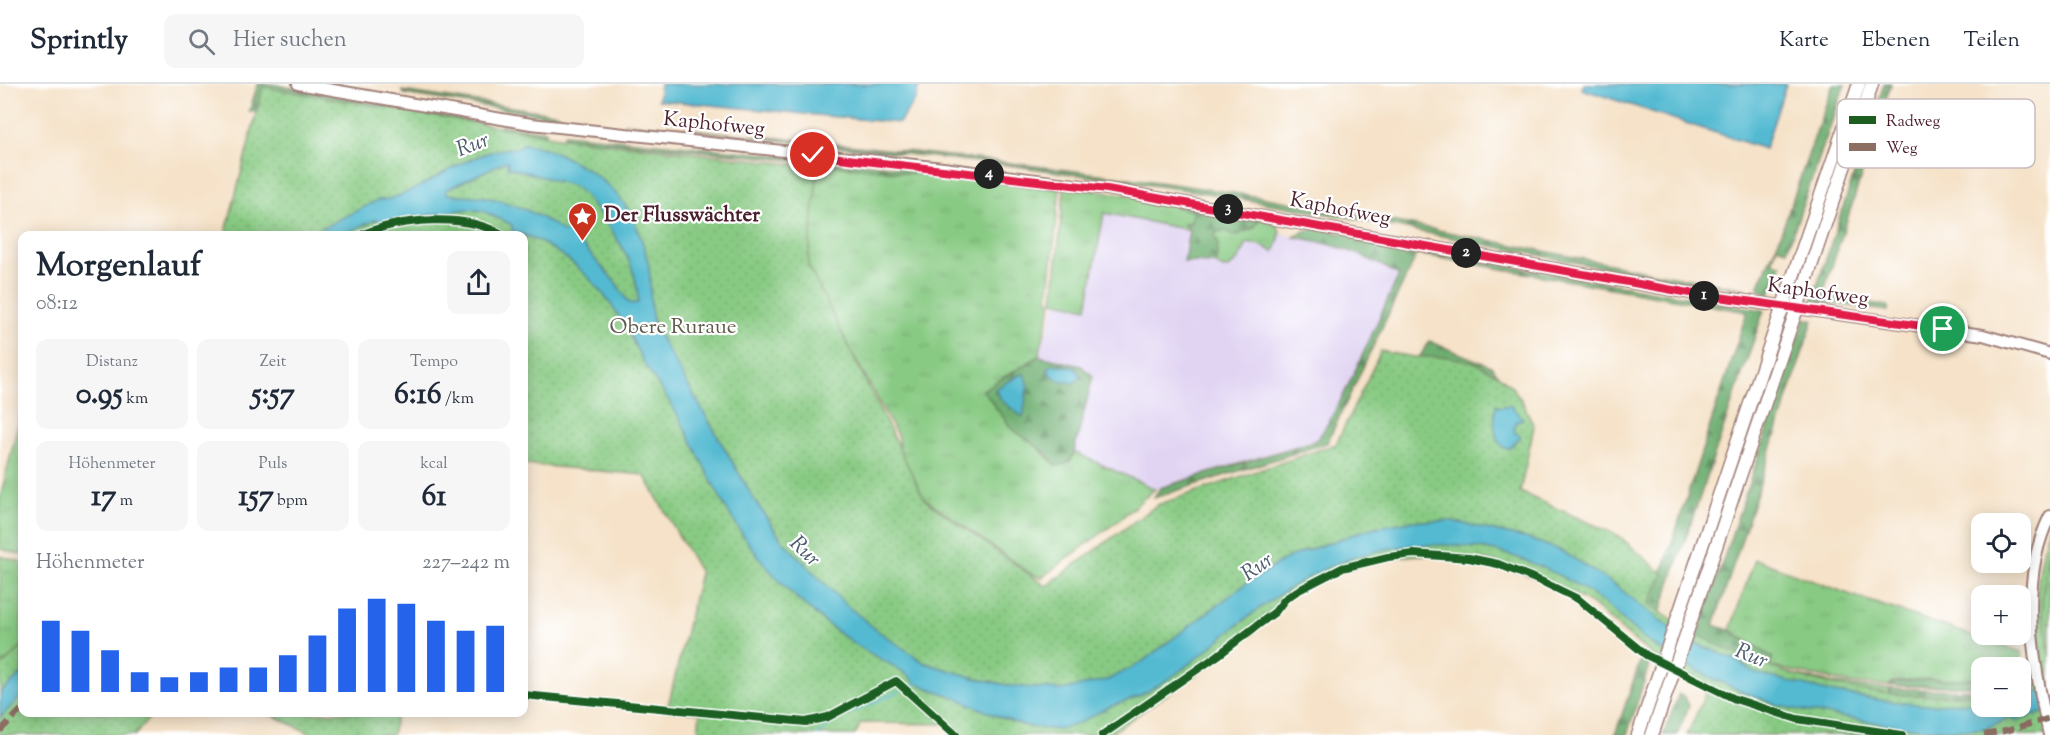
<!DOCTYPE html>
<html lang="de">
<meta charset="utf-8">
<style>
:root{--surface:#fff;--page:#f6f6f7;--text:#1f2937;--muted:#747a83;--line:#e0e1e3;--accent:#2563eb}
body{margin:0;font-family:"Sorts Mill Goudy",serif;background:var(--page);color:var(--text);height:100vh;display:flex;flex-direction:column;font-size:22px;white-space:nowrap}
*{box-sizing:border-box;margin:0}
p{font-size:20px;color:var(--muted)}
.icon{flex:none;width:33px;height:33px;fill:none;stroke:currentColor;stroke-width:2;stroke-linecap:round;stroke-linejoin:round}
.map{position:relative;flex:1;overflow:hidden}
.panel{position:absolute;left:18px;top:147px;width:510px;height:486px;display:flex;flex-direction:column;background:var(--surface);border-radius:12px;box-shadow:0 3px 15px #0003}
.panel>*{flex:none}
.buttons{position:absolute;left:1971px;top:429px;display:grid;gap:12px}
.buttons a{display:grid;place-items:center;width:60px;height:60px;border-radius:12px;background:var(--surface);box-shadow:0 3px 15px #0003;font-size:30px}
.pin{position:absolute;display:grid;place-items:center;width:51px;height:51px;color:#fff;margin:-26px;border:3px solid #fff;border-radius:50%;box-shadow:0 2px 6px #0007}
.km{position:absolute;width:30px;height:30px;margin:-15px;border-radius:50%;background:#222;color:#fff;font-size:16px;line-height:30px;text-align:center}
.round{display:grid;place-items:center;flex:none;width:63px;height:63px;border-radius:12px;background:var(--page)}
.summary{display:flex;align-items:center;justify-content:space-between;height:102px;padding:0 18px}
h1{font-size:33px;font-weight:800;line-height:45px}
.metrics{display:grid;grid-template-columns:repeat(3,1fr);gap:9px;height:102px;padding:6px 18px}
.metrics div{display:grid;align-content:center;border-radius:12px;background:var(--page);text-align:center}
.metrics b{font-size:30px;font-weight:800}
.metrics small{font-size:16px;font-weight:400}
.metrics p{font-size:16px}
.chart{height:168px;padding:12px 18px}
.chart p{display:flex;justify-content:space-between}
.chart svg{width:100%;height:108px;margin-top:6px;stroke:var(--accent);stroke-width:6}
header{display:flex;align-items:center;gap:36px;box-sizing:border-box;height:84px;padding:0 30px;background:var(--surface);border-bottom:2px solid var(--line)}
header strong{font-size:28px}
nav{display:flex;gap:33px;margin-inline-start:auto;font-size:21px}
.search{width:420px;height:54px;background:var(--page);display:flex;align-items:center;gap:15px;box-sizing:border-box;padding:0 21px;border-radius:12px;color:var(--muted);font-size:22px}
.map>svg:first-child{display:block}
.built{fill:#e1d4f3}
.grass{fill:url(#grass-tufts);stroke:#697457;stroke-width:1.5}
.forest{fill:url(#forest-firs);stroke:#5c664e;stroke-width:1.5}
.park{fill:url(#park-dots);stroke:#697457;stroke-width:1.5}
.water{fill:#53bad1;stroke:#4e6c7e;stroke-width:1.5;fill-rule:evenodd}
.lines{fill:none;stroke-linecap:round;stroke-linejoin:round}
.stream{stroke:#53bad1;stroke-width:2}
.major-casing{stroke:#a0807a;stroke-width:14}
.highway-casing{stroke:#a0807a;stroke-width:15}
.major{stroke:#fff;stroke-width:10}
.highway{stroke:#fff;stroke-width:12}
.highway-bridge-casing{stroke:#a0807a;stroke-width:15;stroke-linecap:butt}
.highway-bridge{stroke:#fff;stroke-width:12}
.quiet{stroke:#8d6e63;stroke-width:6;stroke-dasharray:12 6;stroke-linecap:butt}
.cycleway-casing{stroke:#fff;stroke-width:11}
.cycleway{stroke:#1b5e20;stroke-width:8}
.route-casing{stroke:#fff;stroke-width:12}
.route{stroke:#e11d48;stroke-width:8}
.labels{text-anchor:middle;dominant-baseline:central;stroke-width:4.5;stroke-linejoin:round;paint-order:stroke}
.street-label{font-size:21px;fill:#4a1f2b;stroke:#fff}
.poi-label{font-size:21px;font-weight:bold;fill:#4a1f2b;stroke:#fff;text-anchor:start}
.park-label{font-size:21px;fill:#605b4a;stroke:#fff}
.water-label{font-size:22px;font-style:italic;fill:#4e5d6d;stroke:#fff}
.key{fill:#fff;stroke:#c9bcbf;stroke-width:1.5}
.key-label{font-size:16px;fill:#4a1f2b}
</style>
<header>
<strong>Sprintly</strong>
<div class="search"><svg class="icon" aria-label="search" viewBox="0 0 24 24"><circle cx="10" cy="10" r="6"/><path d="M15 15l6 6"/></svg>Hier suchen</div>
<nav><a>Karte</a><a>Ebenen</a><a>Teilen</a></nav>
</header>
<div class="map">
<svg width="2050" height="651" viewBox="0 0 2050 651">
<defs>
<pattern id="grass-tufts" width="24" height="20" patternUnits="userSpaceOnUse" patternTransform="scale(1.5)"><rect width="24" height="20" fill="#88ca83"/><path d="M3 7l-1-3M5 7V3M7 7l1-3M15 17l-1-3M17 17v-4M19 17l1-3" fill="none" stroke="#77ad71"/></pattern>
<pattern id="forest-firs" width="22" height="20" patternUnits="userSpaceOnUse" patternTransform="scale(1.5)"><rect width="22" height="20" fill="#6eae71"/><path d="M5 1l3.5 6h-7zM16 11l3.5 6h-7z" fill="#5c8d5d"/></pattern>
<pattern id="park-dots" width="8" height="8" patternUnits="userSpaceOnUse" patternTransform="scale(1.5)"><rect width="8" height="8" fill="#88ca83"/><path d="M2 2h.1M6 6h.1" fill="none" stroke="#77ad71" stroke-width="1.8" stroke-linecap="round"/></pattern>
</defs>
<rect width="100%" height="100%" fill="#fff"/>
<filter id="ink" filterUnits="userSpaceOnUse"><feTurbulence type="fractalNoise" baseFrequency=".0167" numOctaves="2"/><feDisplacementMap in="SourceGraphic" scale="12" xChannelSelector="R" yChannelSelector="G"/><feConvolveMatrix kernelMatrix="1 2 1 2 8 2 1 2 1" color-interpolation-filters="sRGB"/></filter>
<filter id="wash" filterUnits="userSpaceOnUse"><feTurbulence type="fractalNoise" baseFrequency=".008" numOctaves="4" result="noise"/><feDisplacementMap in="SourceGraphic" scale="24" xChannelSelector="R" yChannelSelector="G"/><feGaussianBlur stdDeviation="1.35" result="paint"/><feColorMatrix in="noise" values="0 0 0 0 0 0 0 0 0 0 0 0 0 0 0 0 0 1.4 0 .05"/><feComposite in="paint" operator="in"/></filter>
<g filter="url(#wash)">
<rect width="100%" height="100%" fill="#f5e2c8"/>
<path class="built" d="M1104,129L1189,146L1185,178L1254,141L1294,153L1329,159L1365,172L1399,191L1334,331L1319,354L1155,405L1074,368L1093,292L1039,272L1056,218L1087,224Z"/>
<path class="grass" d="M814,79L1060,105L1048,215L1052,218L1039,272L984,306L1051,377L1071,376L1074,368L1155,405L1118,437L1041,494L1031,490L923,413L899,364L898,353L817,204L808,181Z
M1068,102L1175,118L1192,126L1191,139H1183L1189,146L1104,129L1087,224L1053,217L1064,106Z
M1259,135C1284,140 1283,146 1274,168L1263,162L1248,158C1241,170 1237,183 1223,185L1215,179L1218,159L1215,152L1216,148L1225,146L1234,152L1254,144Z
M22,325V471L0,465V414Z
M2050,443V598L2048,599C2033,546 2032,495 2050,443Z
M0,472L22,478V590L0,609Z
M1755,475L1854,512L2022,568L2021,586L2020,584H1982L1981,593L1979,594C1950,597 1921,593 1893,598L1889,602L1850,599L1772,583V585C1811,596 1849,603 1890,605L1887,617L1862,612L1769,585L1772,573L1730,546Z"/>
<path class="forest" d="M258,0H272L483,39L482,44L249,28Z
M1833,0H1845L1787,166L1777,163L1772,177L1781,181L1769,212L1758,203L1779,155Z
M1884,0H1891L1823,210L1888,222V227L1812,217Z
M402,7L559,30L561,34L404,10Z
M623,39C831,59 1040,79 1247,111C1414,138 1579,177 1746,205L1649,193L1351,134L1201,108L1015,82Z
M501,41L546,47V59L592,73L628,112L649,159L656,213L663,237L756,393L819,475L988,589L1015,594H1055L1085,589L1142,562L1267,466L1378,432L1407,427L1439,426L1539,444L1590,468L1648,511L1665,480L1747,228L1417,170L1327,359L1154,414L1160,404L1314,357C1331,349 1386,217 1399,191C1365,171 1334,159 1294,153L1304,147L1316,144L1466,174L1764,226L1658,535L1618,503L1561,467L1490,445L1452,437H1411L1371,444L1289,473L1248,498L1139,580L1107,596L1062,606L1011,602L975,594L925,579L878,547L845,520L782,456L755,417L656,246C647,223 653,201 648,178C636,126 615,98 567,74C554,67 539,61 524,60L515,66L505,65Z
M564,50L808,74L810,78L604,57L603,70L563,53Z
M816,74L1059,101L1060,105L814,79Z
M1175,118L1259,135L1254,144C1245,145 1241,151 1234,152L1225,146L1216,148L1215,152L1218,159L1215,179L1184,178L1189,146L1183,139H1191L1192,127L1175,123Z
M1805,234L1813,236L1714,541L1729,546L1772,573L1769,585L1695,559Z
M1429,257L1491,282L1517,314L1419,274Z
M1039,272L1081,282L1093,292L1074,368C1071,378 1067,381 1056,382L1046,369L1011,344L983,306Z
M1642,572L1650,578L1627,651H1615Z
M1981,593V601L1977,602H1889C1898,591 1963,598 1981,593Z
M1890,605L1981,606V617H1887Z
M1679,610L1685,613L1689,622L1677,651H1663Z"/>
<path class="park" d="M263,3L565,54L818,83L808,181L925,416L1046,502L1157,421L1336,360L1381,267L1414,273H1447L1474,278L1498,291L1512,303L1522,317L1534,342L1520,408L1619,452L1663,490L1649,520C1743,587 1865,622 1981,609L1982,622H2020L2021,605L2050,598V651H1687L1709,602L1654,573L1591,520L1561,503L1493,478L1462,473L1419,471L1383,474L1342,487L1285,513L1275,528L1197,590L1108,651H964L950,640L861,639L855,651H698L700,629L667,626L700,489L644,391L524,380V152H225Z
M2050,459V573L2042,517Z
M22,563V628L153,629L135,651H0V583Z
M267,629L397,628V629L392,651H314Z"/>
<path class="water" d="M660,0H919L916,15L899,39L658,16Z
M1584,0H1786L1765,65L1582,5Z
M523,60C538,61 554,67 567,74C615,98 636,126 648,178C653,201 647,223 656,246L755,417L782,456L845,520L878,547L925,579L975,594L1011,602L1062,606L1107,596L1139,580L1248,498L1289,473L1371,444L1411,437H1452L1529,455L1562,467L1618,503L1658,535L1695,559L1736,576L1755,589L1835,609L1887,617L1924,621L1981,617L1982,622H2020L2021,611L2050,605V627L2015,637L2007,633C1993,649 1959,646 1938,645C1901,644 1865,637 1829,631C1811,628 1792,626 1775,620C1733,606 1693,586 1653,561C1635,550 1622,533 1605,520C1573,495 1520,470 1480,464C1378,449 1307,484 1229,548C1195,576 1157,609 1115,621C1094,628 1079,644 1056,645C1020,647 984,625 951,612C941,608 927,605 917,599C912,596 908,591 903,588C888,578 871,571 855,560C816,534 777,499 749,460C720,420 702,375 678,332C667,311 649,291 639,270C614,214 573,165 512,147V141L483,127L469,125L387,137L375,136L341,151L306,152L378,116C403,117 443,87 467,77C476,73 487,68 498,66C509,63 514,67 523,60ZM504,78H508L507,83L574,102L584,110C609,143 639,176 638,219H629L616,199L578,156L577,151L569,146L563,148C543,131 511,118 485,113C472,111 460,112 447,110L446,106Z
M1054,280L1075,284L1081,293L1074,299L1058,296L1049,289L1048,284Z
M1023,289L1028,299L1023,333L1002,317L995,305Z
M1496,320L1499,323L1510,321L1523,335L1517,337L1514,343L1515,349L1520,351V354L1509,364H1504C1492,353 1494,335 1496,320Z
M22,590V611L0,634V609Z"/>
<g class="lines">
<path class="stream" d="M907,604L918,599
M817,651L839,634L900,607"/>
</g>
</g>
<g filter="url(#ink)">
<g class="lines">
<defs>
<path id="major" d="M298,0L531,40L943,84L1107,105L1684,208L1983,251L2050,270
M2049,651C2034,583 2017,497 2050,432"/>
<path id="highway" d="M1786,213L1859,0
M1800,215L1872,0
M1638,651L1780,231
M1652,651L1794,233"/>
</defs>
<use href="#major" class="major-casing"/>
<use href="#highway" class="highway-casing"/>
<use href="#major" class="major"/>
<use href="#highway" class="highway"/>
<defs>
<path id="highway-bridge" d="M1780,231L1786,213
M1794,233L1800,215"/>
</defs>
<use href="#highway-bridge" class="highway-bridge-casing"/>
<use href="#highway-bridge" class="highway-bridge"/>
<path class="quiet" d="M0,647L22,625
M1984,651L2014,645L2050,634"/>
<defs>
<path id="cycleway" d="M359,152C398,134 467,128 504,152
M524,611L806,638L828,633L896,597L956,651
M1102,651L1217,572L1275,528L1285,515L1297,507L1342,484L1388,473L1414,470L1469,474L1498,480L1543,498L1578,515L1646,571L1735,615L1797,635L1902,651"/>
</defs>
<use href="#cycleway" class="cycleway-casing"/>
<use href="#cycleway" class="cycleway"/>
</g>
</g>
<g class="lines" filter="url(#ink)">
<defs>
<path id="route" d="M813,71L1107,105L1684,208L1943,245"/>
</defs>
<use href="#route" class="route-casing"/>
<use href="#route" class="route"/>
</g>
<defs>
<symbol id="sight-pin" viewBox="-11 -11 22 30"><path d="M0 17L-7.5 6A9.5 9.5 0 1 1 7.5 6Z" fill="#c8321e" stroke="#fff"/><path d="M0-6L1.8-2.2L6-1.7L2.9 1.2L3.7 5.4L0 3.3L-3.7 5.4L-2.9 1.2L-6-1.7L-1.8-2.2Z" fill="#fff"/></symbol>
</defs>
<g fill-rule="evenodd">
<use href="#sight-pin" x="566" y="116" width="33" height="45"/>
</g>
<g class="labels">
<g class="street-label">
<text transform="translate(714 41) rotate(6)">Kaphofweg</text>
<text transform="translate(1340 126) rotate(11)">Kaphofweg</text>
<text transform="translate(1818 209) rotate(8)">Kaphofweg</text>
</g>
<g class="poi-label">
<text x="604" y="132">Der Flusswächter</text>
</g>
<g class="park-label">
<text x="673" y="244">Obere Ruraue</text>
</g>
<g class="water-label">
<text transform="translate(473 62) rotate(-21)">Rur</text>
<text transform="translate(804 468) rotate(44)">Rur</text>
<text transform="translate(1258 484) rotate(-35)">Rur</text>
<text transform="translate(1751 573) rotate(22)">Rur</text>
</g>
</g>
<rect x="1837" y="15" width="198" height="69" rx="9" class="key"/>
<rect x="1849" y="32" width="27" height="8" fill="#1b5e20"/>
<rect x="1849" y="59" width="27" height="8" fill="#8d6e63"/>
<g class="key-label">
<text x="1886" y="42">Radweg</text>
<text x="1886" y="69">Weg</text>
</g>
</svg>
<div class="buttons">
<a><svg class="icon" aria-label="locate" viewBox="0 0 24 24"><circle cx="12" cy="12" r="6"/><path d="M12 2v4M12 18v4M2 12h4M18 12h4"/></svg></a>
<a>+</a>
<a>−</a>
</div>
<div class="pin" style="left:1943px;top:245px;background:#1e9e55"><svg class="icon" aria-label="arrive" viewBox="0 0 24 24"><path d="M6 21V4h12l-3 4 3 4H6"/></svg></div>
<div class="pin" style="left:813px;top:71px;background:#d93025"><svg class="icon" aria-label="check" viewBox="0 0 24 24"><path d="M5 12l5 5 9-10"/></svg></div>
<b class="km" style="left:1704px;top:212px">1</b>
<b class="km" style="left:1466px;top:169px">2</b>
<b class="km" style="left:1228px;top:125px">3</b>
<b class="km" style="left:989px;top:90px">4</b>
<section class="panel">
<div class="summary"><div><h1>Morgenlauf</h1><p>08:12</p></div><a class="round"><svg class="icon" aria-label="share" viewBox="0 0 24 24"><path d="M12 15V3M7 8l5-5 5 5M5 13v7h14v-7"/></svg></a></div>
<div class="metrics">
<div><p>Distanz</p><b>0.95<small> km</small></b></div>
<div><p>Zeit</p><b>5:57</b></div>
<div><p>Tempo</p><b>6:16<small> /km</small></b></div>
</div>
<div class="metrics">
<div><p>Höhenmeter</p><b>17<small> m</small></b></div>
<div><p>Puls</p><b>157<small> bpm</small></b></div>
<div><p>kcal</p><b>61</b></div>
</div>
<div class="chart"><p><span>Höhenmeter</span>227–242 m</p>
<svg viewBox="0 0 160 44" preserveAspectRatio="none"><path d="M5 44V15M15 44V19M25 44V27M35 44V36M45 44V38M55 44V36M65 44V34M75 44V34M85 44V29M95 44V21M105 44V10M115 44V6M125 44V8M135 44V15M145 44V19M155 44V17"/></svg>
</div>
</section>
</div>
